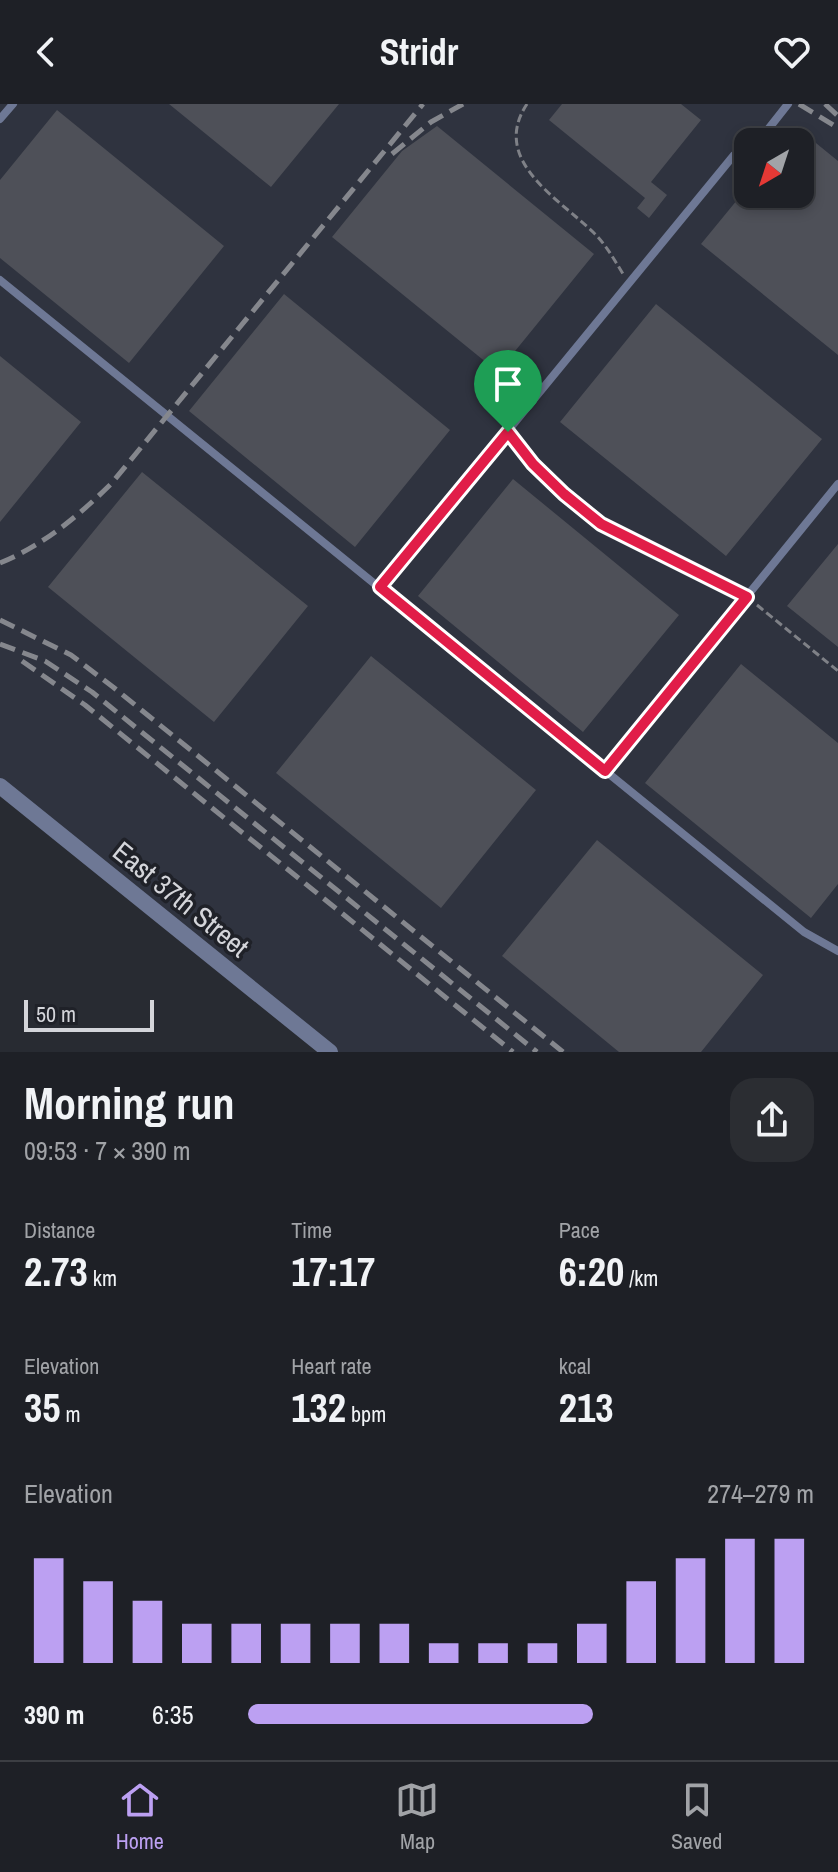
<!DOCTYPE html>
<meta charset="utf-8">
<style>
:root{--surface:#1e2026;--page:#2b2d32;--text:#f1f3f6;--muted:#a1a3a7;--line:#3c3e43;--accent:#bca0f2}
body{margin:0;font-family:"Archivo Narrow",sans-serif;background:var(--page);color:var(--text);height:100vh;display:flex;flex-direction:column;font-size:30px;white-space:nowrap}
*{box-sizing:border-box;margin:0}
p{font-size:26px;color:var(--muted)}
.icon{flex:none;width:44px;height:44px;fill:none;stroke:currentColor;stroke-width:2;stroke-linecap:round;stroke-linejoin:round}
.map{position:relative;height:948px;overflow:hidden}
.sheet{display:flex;flex-direction:column;background:var(--surface);flex:1}
.sheet>*{flex:none}
.needle{width:52px;rotate:219deg}
.tools{position:absolute;left:734px;top:24px;display:grid;gap:16px}
.tools a{display:grid;place-items:center;width:80px;height:80px;border-radius:16px;background:var(--surface);box-shadow:0 4px 12px #0003,0 0 0 2px var(--line);font-size:40px}
.scale{position:absolute;left:24px;bottom:20px;width:130px;box-sizing:border-box;padding-left:8px;border:4px solid #d4d5da;border-top:0;font-size:22px;line-height:28px;white-space:nowrap;color:#d4d5da;-webkit-text-stroke:6px #1f2128;paint-order:stroke}
.pin{position:absolute;display:grid;place-items:center;width:68px;height:68px;color:#fff;margin:-82px -34px;border-radius:50% 50% 50% 0;rotate:-45deg;box-shadow:0 0 8px #0007}
.pin .icon{rotate:45deg}
.round{display:grid;place-items:center;flex:none;width:84px;height:84px;border-radius:24px;background:var(--page)}
.summary{display:flex;align-items:center;justify-content:space-between;height:136px;padding:0 24px}
h1{font-size:44px;font-weight:700;line-height:60px}
.figures{display:grid;grid-template-columns:repeat(3,1fr);gap:12px;height:136px;padding:8px 24px}
.figures div{display:grid;align-content:center}
.figures b{font-size:40px;font-weight:700}
.figures small{font-size:22px;font-weight:400}
.figures p{font-size:22px}
.chart{height:224px;padding:16px 24px}
.chart p{display:flex;justify-content:space-between}
.chart svg{width:100%;height:144px;margin-top:8px;stroke:var(--accent);stroke-width:6}
ul{padding:0 24px;list-style:none;font-size:26px}
li{display:grid;grid-template-columns:128px 96px 1fr;align-items:center;height:60px}
li i{height:20px;border-radius:10px;background:var(--accent)}
header{display:flex;justify-content:space-between;align-items:center;height:104px;padding:0 24px;background:var(--surface);font-size:36px;font-weight:700}
.menu{display:flex;justify-content:space-around;align-items:center;height:112px;border-top:2px solid var(--line);background:var(--surface);font-size:22px;color:var(--muted)}
.menu a{display:grid;justify-items:center;gap:4px}
.menu .selected{color:var(--accent)}
.map>svg:first-child{display:block}
.built{fill:#2f333f;fill-rule:evenodd}
.building{fill:#4e5058}
.lines{fill:none;stroke-linecap:round;stroke-linejoin:round}
.path{stroke:#7f8187;stroke-width:3;stroke-dasharray:8 4;stroke-linecap:butt}
.service{stroke:#6e7895;stroke-width:8}
.minor{stroke:#6e7895;stroke-width:16}
.rail{stroke:#85878d;stroke-width:5;stroke-dasharray:16 8;stroke-linecap:butt}
.route-casing{stroke:#fff;stroke-width:16}
.route{stroke:#e11d48;stroke-width:10}
.labels{text-anchor:middle;dominant-baseline:central;stroke-width:7;stroke-linejoin:round;paint-order:stroke}
.street-label{font-size:28px;fill:#d4d5da;stroke:#1f2128}
</style>
<header><svg class="icon" aria-label="back" viewBox="0 0 24 24"><path d="M15 5l-7 7 7 7"/></svg>Stridr<svg class="icon" aria-label="heart" viewBox="0 0 24 24"><path d="M12 20l-8-8c-3-5 5-10 8-4 3-6 11-1 8 4z"/></svg></header>
<div class="map">
<svg width="838" height="948" viewBox="0 0 838 948">
<rect width="100%" height="100%" fill="#282b32"/>
<path class="built" d="M0,0H838V948H332L0,680ZM748,38H800V90H748Z"/>
<path class="building" d="M169,0H339L271,83Z
M562,0H681L701,16L651,78L667,91L649,114L637,104L645,94L549,16Z
M57,6L224,142L129,259L0,154V76Z
M437,22L594,150L498,268L332,133L402,47Z
M800,26L838,57V251L701,140L742,90H800Z
M284,190L450,326L355,443L189,307Z
M656,200L822,335L726,452L560,318Z
M0,252L81,318L0,418Z
M142,368L308,502L214,618L48,483Z
M513,375L679,511L583,628L418,492Z
M838,440V543L787,502Z
M371,552L536,686L441,804L276,669Z
M741,560L838,639V780L811,814L645,679Z
M597,736L763,871L701,948H619L502,852Z"/>
<g class="lines">
<path class="path" d="M527,0C489,57 561,96 594,129C606,141 614,155 623,170
M515,337L564,390L601,420L734,486
M757,501L838,567"/>
<path class="service" d="M0,15L13,0
M758,38L788,0
M0,176L804,828L838,847
M380,483L734,51L748,50
M605,667L838,380"/>
<path class="minor" d="M0,682L330,948"/>
<path class="rail" d="M799,0L838,24
M825,0L838,12
M392,50L431,18L463,0
M0,459C44,441 78,412 111,380L423,0
M0,516L71,551L113,583L563,948
M0,540L45,557L92,588L537,948
M22,557L85,601L513,948"/>
</g>
<g class="lines">
<defs>
<path id="route" d="M508,328L533,360L564,390L601,420L747,493L605,667L380,483Z"/>
</defs>
<use href="#route" class="route-casing"/>
<use href="#route" class="route"/>
</g>
<g class="labels">
<g class="street-label">
<text transform="translate(181 795) rotate(39)">East 37th Street</text>
</g>
</g>
</svg>
<div class="tools">
<a><svg class="needle" viewBox="-14 -14 28 28"><path d="M0-13l5 13h-10z" fill="#e53935"/><path d="M0 13l5-13h-10z" fill="#a1a3a7"/></svg></a>
</div>
<div class="scale">50 m</div>
<div class="pin" style="left:508px;top:328px;background:#1e9e55"><svg class="icon" aria-label="arrive" viewBox="0 0 24 24"><path d="M6 21V4h12l-3 4 3 4H6"/></svg></div>
</div>
<section class="sheet">
<div class="summary"><div><h1>Morning run</h1><p>09:53 · 7 × 390 m</p></div><a class="round"><svg class="icon" aria-label="share" viewBox="0 0 24 24"><path d="M12 15V3M7 8l5-5 5 5M5 13v7h14v-7"/></svg></a></div>
<div class="figures">
<div><p>Distance</p><b>2.73<small> km</small></b></div>
<div><p>Time</p><b>17:17</b></div>
<div><p>Pace</p><b>6:20<small> /km</small></b></div>
</div>
<div class="figures">
<div><p>Elevation</p><b>35<small> m</small></b></div>
<div><p>Heart rate</p><b>132<small> bpm</small></b></div>
<div><p>kcal</p><b>213</b></div>
</div>
<div class="chart"><p><span>Elevation</span>274–279 m</p>
<svg viewBox="0 0 160 44" preserveAspectRatio="none"><path d="M5 44V12M15 44V19M25 44V25M35 44V32M45 44V32M55 44V32M65 44V32M75 44V32M85 44V38M95 44V38M105 44V38M115 44V32M125 44V19M135 44V12M145 44V6M155 44V6"/></svg>
</div>
<ul>
<li><b>390 m</b>6:35<i style="width:61%"></i></li>
</ul>
</section>
<nav class="menu">
<a class="selected"><svg class="icon" aria-label="home" viewBox="0 0 24 24"><path d="M3 11l9-7 9 7M6 9v11h12V9"/></svg>Home</a>
<a><svg class="icon" aria-label="map" viewBox="0 0 24 24"><path d="M3 6l6-2 6 2 6-2v14l-6 2-6-2-6 2zM9 4v14M15 6v14"/></svg>Map</a>
<a><svg class="icon" aria-label="saved" viewBox="0 0 24 24"><path d="M7 4h10v16l-5-4-5 4z"/></svg>Saved</a>
</nav>
